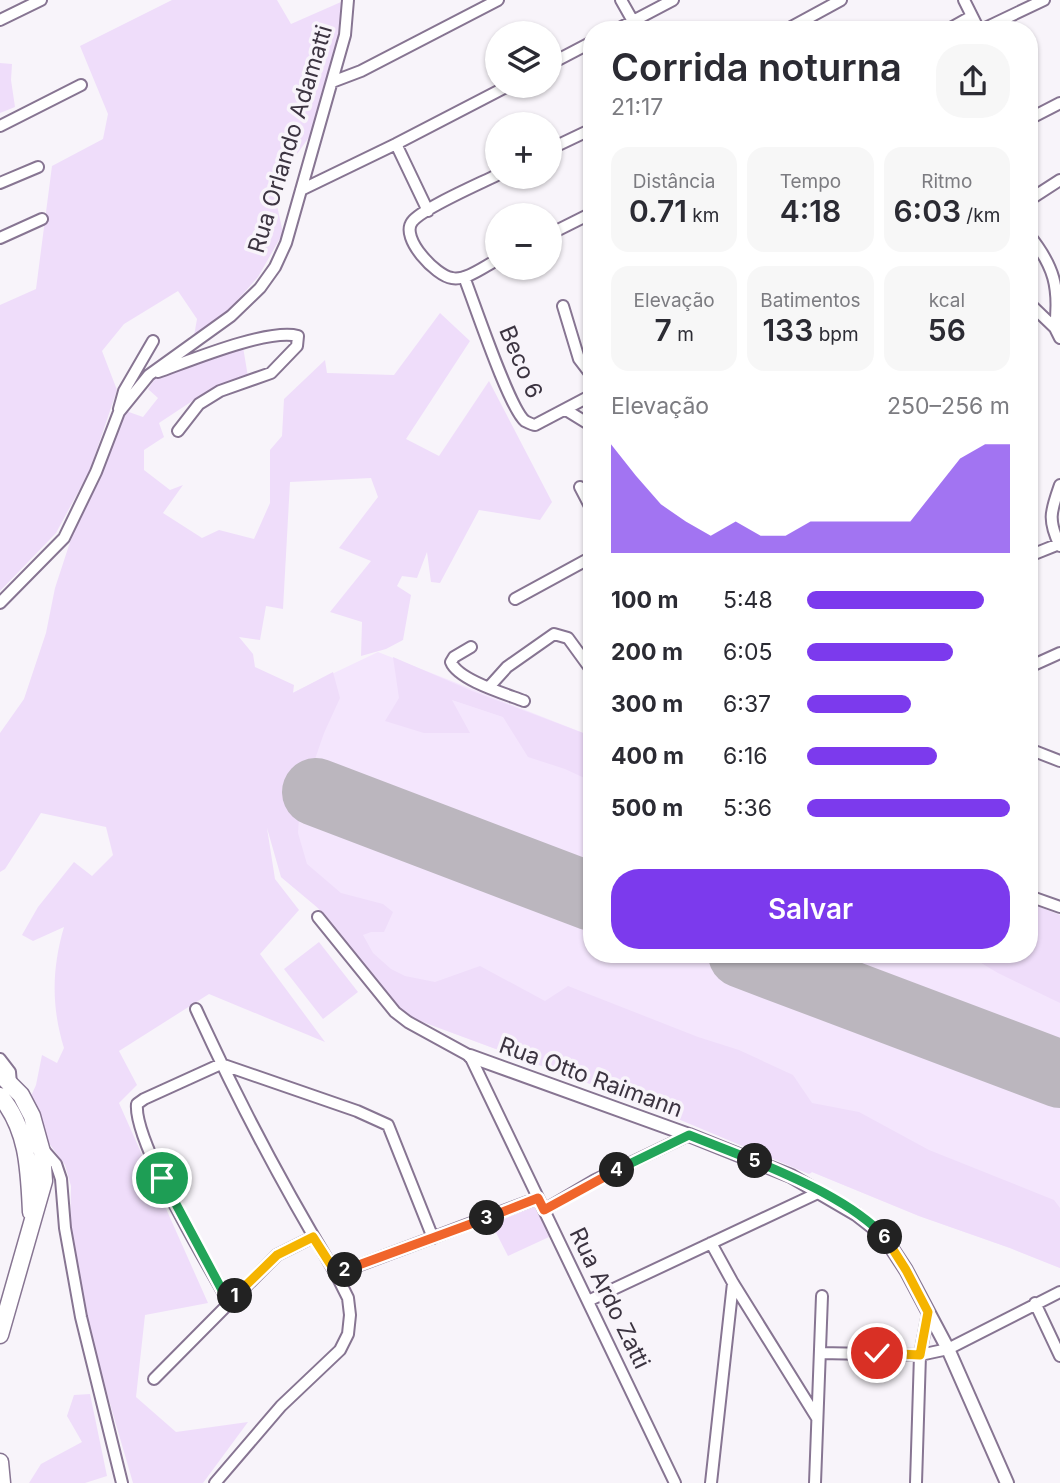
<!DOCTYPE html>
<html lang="pt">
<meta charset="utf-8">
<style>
:root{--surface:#fff;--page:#f7f7f7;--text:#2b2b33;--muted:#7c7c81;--accent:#7c3aed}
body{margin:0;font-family:Inter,sans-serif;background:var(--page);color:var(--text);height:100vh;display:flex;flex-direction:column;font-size:26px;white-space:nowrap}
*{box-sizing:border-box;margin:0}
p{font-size:23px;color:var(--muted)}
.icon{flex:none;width:38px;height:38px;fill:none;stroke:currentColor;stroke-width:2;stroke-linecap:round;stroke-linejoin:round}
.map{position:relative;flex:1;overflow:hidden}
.side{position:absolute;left:583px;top:21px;width:455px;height:942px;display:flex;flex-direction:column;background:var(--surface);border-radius:28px;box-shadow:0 2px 5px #0004}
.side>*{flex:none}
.fabs{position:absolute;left:485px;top:21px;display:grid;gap:14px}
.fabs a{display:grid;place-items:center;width:77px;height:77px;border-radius:50%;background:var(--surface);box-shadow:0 2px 5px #0004;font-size:35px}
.pin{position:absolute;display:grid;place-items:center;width:60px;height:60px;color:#fff;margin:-30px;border:4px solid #fff;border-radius:50%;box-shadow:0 2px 7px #0007}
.km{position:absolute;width:35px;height:35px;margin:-18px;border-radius:50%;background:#222;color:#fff;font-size:19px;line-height:35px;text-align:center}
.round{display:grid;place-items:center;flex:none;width:74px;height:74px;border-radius:28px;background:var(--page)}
.headline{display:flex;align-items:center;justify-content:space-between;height:119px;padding:0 28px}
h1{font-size:38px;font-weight:600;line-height:52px}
.stats{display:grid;grid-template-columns:repeat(3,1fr);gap:10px;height:119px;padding:7px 28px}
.stats div{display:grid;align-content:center;border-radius:18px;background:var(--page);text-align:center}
.stats b{font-size:30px;font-weight:600}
.stats small{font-size:19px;font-weight:400}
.stats p{font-size:19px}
.chart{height:196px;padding:14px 28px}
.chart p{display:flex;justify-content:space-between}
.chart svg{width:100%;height:126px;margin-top:7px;fill:var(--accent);opacity:.7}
.primary-button{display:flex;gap:14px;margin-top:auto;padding:14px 28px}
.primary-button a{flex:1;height:80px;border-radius:28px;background:var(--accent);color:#fff;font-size:28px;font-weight:600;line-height:80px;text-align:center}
ul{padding:0 28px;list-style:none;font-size:23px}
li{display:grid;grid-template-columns:112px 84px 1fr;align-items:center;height:52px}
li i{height:18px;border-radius:9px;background:var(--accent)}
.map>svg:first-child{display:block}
.built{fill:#f4e6fd}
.green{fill:#efddfa}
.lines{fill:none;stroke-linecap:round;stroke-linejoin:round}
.runway{stroke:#bbb6be;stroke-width:68}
.minor-casing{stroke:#877592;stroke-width:14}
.tertiary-casing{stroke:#877592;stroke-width:16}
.primary-casing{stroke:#877592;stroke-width:19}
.minor{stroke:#fff;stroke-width:10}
.tertiary{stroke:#fff;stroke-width:12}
.primary{stroke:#fff;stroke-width:16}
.split-1-casing{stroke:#fff;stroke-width:14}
.split-2-casing{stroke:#fff;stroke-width:14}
.split-3-casing{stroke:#fff;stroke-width:14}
.split-4-casing{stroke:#fff;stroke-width:14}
.split-5-casing{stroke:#fff;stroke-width:14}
.split-6-casing{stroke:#fff;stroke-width:14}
.split-7-casing{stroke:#fff;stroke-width:14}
.split-1{stroke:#22a559;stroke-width:9}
.split-2{stroke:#f5b400;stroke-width:9}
.split-3{stroke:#f0652b;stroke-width:9}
.split-4{stroke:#f0652b;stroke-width:9}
.split-5{stroke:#22a559;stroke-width:9}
.split-6{stroke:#22a559;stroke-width:9}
.split-7{stroke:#f5b400;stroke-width:9}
.labels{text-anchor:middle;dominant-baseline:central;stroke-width:7;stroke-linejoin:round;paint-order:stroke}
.street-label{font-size:23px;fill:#3c3441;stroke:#f8f4fa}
</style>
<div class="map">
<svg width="1060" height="1483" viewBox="0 0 1060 1483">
<rect width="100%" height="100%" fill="#f8f4fa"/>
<path class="built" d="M378,652L591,736L592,954H1029V903L1060,915V1268L1010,1248L919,1216L812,1172L809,1174L633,1100L404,1015L385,989L318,908L281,877L292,693Z"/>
<path class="green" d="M172,0H277L291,24L341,2L339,35L310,136L273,187L283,233L258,277L227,312L194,336L197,319L178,291L124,324L102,351L117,390L90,470L56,533L0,591V305L36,289L52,166L103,139L108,114L80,46Z
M0,63L12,64L11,80L15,107L0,113Z
M440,313L470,341L406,439L439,456L489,381L552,502L540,520L479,510L440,583L431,582L427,552L417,578L402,576L397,586L411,595L403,640L386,649L361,656L362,622L330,612L371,561L339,548L378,497L371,478L290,482L283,609L266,606L260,640L239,637L253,654L255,667L294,685L293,693L333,672L340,698L324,733L300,803L298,833L307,864L341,893L383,904L393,912L384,932H371L363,935L373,953L391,969L405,976L435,982L480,966L545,1001L568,986L698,1037L739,1050L793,1075L812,1103L859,1112L929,1150L1054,1200L1060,1208V1268L1010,1248L919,1216L812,1172L809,1174L633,1100L404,1015L385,989L318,908L281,877L267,828L275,879L299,910L260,954L325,1042L209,994L119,1051L137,1085L119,1103L208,1303L145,1315L136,1397L176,1432L248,1422L203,1483H133L84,1314L70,1232L71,1186L65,1165L45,1138L43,1125L31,1096L36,1085L42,1055L57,1063L64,1048C51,1006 52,968 64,927L33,941L22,935L38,907L74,862L92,876L113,855L106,827L41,813L5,869L0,872V733L24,699L46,633L55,588L73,533L126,411L143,417L158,398L148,389L156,377L243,347L248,377L212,388L159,423L164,437L144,450V470L170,490L183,485L163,513L202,538L219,530L254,539L270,503V450L282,436L284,399L325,360L327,373L394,375Z
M393,657L472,691L591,736V781L565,769L528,757L503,717L452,700L470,733H424L385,721L399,698Z
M1029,903L1060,915V1003L998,973L966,954H1029Z
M319,942L358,992L323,1019L284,969Z
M534,1204L549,1237L508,1256L490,1221Z
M90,1394L107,1476L85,1483H29L41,1464L82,1442L67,1416L74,1395Z"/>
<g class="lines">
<path class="runway" d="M316,792L592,897
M742,954L1060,1074"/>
<defs>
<path id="minor" d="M621,0L638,30
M964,0L979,30
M0,20L41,0
M616,30L673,0
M786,30L841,0
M947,30L972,16
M981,30L1044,0
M550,64L592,42
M332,82L361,71L498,0
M1029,119L1060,103
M0,126L81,85
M396,144L428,211
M550,149L592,129
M497,175C479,184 421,209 412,222C400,238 436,276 452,278C466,281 485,266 497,260
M0,183L38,167
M301,190L396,144L508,86
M1029,200L1060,180
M550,234L592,213
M1029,235C1054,266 1060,287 1055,328
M0,238L42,219
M464,277C474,302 509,408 525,421C527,422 534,425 535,425L592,395
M1029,303L1055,328L1060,338
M563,306L579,359L592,376
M158,372C189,361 268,328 298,336L297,346L271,373L220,391L199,404L178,431
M119,409L124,391L153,341
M566,410L592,426
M1060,485C1051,511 1047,519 1060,546
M580,487L592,510
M1029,556L1059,544
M515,599L592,557
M0,603L64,538L96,472L119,412L149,375L231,316L260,288L275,267L286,243L345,35L348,0
M471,647L454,657L451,662C458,680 506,694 524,701
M1029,667L1060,653
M489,687L507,667L554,634L568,638L592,671
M1029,749L1060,761
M1029,896L1060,907
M318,917L395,1012L408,1022L470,1056L675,1483
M196,1009C237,1099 284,1188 336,1274
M0,1059L10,1072L11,1084
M221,1064L144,1099L137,1104C133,1141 208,1264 229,1303
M221,1064L357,1111L388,1125L433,1238
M42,1148L56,1164L61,1179L65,1228L81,1317L122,1483
M544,1210L595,1180L689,1135
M711,1243L733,1283L817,1418
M588,1301L820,1192
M1035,1303L1060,1356
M820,1353L920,1355L948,1349L1060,1292
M154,1379L277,1255L313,1237
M215,1483L281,1406L340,1350L348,1334L350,1315L348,1298L336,1274L538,1198
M711,1483L733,1283
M815,1483L822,1296
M916,1483L920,1355L928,1313"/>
<path id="tertiary" d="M470,1056L689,1135L791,1176L856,1214L883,1235L906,1270L948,1349L1007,1483"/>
<path id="primary" d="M0,1074L21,1095L32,1116L42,1152L44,1181L0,1335
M0,1096C28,1129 29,1170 31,1212
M0,1462L2,1483"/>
</defs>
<use href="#minor" class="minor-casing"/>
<use href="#tertiary" class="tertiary-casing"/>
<use href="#primary" class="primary-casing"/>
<use href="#minor" class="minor"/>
<use href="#tertiary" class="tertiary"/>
<use href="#primary" class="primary"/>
</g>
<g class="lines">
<defs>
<path id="split-1" d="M162,1178L229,1303L235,1296"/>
<path id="split-2" d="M235,1296L277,1255L313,1237L336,1273L345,1270"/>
<path id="split-3" d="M345,1270L487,1218"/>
<path id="split-4" d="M487,1218L538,1198L544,1210L617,1170"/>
<path id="split-5" d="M617,1170L689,1135L755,1161"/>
<path id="split-6" d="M755,1161C798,1179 853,1203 885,1237"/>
<path id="split-7" d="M877,1353L920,1355L928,1312L906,1270L885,1237"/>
</defs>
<use href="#split-1" class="split-1-casing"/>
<use href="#split-2" class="split-2-casing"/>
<use href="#split-3" class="split-3-casing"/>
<use href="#split-4" class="split-4-casing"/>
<use href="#split-5" class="split-5-casing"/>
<use href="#split-6" class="split-6-casing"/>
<use href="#split-7" class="split-7-casing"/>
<use href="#split-1" class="split-1"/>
<use href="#split-2" class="split-2"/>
<use href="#split-3" class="split-3"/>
<use href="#split-4" class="split-4"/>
<use href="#split-5" class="split-5"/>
<use href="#split-6" class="split-6"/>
<use href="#split-7" class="split-7"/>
</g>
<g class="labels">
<g class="street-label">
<text transform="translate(290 139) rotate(-73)">Rua Orlando Adamatti</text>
<text transform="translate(521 362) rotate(67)">Beco 6</text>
<text transform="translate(591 1077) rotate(20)">Rua Otto Raimann</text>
<text transform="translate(610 1298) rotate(64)">Rua Ardo Zatti</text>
</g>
</g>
</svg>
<div class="fabs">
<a><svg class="icon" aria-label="layers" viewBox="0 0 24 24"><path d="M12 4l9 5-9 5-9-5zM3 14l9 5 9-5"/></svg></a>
<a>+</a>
<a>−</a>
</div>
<div class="pin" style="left:162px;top:1178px;background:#1e9e55"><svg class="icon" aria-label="arrive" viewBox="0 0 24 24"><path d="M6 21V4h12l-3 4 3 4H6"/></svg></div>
<div class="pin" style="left:877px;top:1353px;background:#d93025"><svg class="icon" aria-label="check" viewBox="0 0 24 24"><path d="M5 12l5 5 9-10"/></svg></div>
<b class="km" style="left:235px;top:1296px">1</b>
<b class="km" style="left:345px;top:1270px">2</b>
<b class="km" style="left:487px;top:1218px">3</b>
<b class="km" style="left:617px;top:1170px">4</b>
<b class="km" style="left:755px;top:1161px">5</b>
<b class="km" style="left:885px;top:1237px">6</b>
<section class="side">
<div class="headline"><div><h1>Corrida noturna</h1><p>21:17</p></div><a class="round"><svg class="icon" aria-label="share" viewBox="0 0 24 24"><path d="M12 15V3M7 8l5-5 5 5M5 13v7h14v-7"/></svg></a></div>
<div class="stats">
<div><p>Distância</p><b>0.71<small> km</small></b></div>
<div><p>Tempo</p><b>4:18</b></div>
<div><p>Ritmo</p><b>6:03<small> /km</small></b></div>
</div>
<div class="stats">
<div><p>Elevação</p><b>7<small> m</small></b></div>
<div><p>Batimentos</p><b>133<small> bpm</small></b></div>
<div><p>kcal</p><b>56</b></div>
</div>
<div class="chart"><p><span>Elevação</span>250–256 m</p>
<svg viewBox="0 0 160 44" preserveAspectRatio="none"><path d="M0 44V6L10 17L20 27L30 33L40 38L50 33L60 38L70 38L80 33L90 33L100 33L110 33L120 33L130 22L140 11L150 6L160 6V44z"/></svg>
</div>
<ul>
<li><b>100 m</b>5:48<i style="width:87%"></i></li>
<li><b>200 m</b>6:05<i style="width:72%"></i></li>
<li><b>300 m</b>6:37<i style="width:51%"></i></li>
<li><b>400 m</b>6:16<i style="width:64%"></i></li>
<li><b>500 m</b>5:36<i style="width:100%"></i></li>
</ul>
<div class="primary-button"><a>Salvar</a></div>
</section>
</div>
